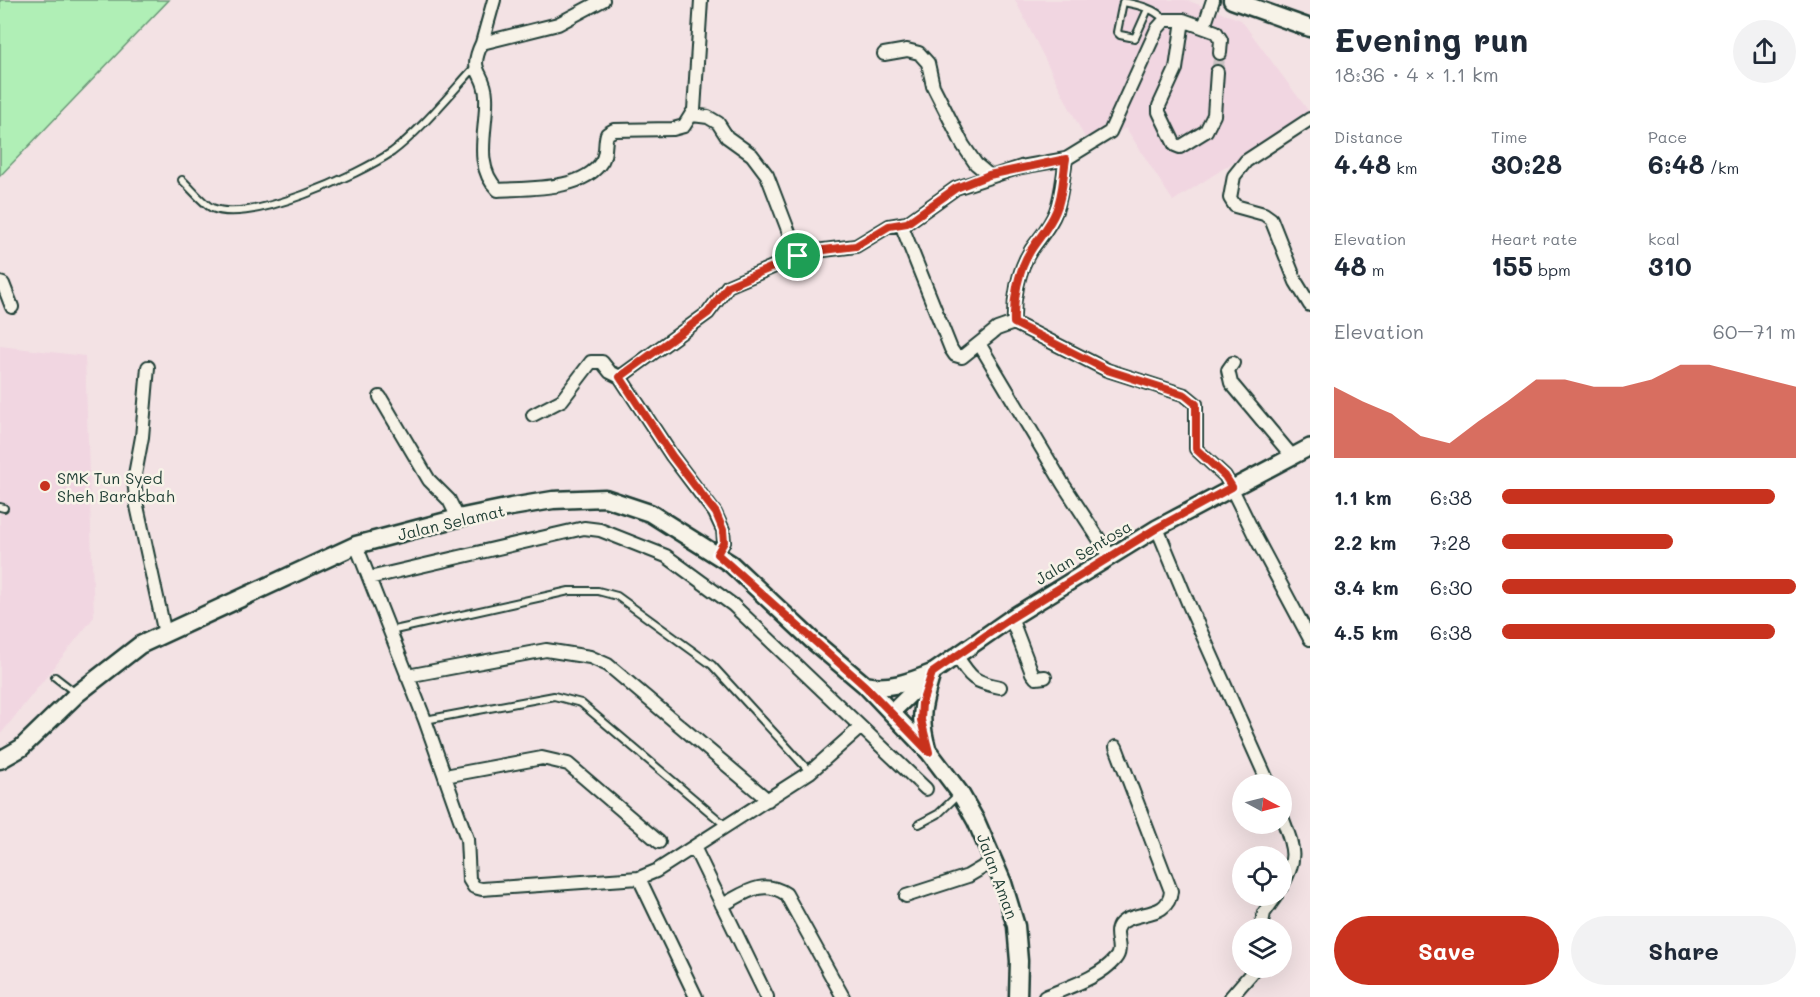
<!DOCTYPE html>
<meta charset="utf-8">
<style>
:root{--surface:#fff;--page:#f2f2f3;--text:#1f2937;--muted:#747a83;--accent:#c8321e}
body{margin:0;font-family:Mali,sans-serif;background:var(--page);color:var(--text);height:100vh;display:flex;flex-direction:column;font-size:22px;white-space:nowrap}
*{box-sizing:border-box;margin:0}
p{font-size:20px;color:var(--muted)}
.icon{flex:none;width:33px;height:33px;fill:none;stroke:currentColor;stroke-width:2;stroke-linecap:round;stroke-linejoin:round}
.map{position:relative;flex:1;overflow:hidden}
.details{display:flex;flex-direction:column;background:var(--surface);width:510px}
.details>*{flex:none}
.needle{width:39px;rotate:97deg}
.tools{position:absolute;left:1232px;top:774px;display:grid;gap:12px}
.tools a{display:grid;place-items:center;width:60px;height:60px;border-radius:50%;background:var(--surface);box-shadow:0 6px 24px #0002;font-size:30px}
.pin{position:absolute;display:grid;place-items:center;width:51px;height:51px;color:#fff;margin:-26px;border:3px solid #fff;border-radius:50%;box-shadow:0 2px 6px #0007}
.round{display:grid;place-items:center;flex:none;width:63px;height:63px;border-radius:32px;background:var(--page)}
.summary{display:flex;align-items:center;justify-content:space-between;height:102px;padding:0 24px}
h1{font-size:33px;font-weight:700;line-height:45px}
.figures{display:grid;grid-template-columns:repeat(3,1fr);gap:9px;height:102px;padding:6px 24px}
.figures div{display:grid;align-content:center}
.figures b{font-size:26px;font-weight:700}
.figures small{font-size:16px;font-weight:400}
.figures p{font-size:16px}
.chart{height:168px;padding:12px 24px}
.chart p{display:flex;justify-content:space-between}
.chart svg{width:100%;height:108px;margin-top:6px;fill:var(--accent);opacity:.7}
.cta{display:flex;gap:12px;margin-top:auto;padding:12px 24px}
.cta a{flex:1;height:69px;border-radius:36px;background:var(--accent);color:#fff;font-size:24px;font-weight:700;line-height:69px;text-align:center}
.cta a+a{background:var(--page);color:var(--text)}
ul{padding:0 24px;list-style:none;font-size:20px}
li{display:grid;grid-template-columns:96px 72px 1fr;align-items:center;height:45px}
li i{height:15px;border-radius:8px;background:var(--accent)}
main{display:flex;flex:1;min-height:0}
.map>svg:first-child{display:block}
.built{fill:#f1d6e1}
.green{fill:#b0efb6;stroke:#689675;stroke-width:1.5}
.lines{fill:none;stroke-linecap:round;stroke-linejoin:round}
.minor-tunnel{stroke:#c9c1c1;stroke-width:12;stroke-dasharray:12 6;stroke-linecap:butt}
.service-casing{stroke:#1f3d34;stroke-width:10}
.minor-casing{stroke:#1f3d34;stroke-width:16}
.tertiary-casing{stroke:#1f3d34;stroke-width:20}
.secondary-casing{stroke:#1f3d34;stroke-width:21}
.service{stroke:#f7f3e8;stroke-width:6}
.minor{stroke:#f7f3e8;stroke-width:12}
.tertiary{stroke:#f7f3e8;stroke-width:15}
.secondary{stroke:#f7f3e8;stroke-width:16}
.route-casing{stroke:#fff;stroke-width:12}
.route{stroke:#c8321e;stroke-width:8}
.poi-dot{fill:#c8321e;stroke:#f7f3e8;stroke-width:2}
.labels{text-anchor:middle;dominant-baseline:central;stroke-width:5;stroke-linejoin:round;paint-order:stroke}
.poi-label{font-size:16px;fill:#1f3d34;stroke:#f7f3e8;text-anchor:start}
.street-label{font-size:16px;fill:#1f3d34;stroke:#f7f3e8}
</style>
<main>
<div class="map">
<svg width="1310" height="997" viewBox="0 0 1310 997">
<rect width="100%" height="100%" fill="#f3e2e4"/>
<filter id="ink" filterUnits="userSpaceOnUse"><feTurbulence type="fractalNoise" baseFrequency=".0167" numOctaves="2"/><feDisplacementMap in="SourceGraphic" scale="12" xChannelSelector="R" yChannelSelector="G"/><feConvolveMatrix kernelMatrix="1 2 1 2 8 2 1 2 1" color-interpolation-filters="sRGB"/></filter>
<g filter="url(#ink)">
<path class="built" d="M1015,0H1186L1241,20L1310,113L1173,201L1126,128L1090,148Z
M0,346L85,356L94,617L0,735Z"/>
<path class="green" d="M0,0H169L0,176Z"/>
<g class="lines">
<path class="minor-tunnel" d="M1217,72L1220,53"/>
<defs>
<path id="service" d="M1148,9L1135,38L1120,35L1117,32L1123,2C1138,5 1154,8 1165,20
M182,180C191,188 202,203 212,208C251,224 358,175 392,152C419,132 451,93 475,67
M0,507L4,508
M390,631L569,591H598L617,596L712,665L810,772
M55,677L77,694
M425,720L554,696L581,703L726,826
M919,824L938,814L960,793"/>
<path id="minor" d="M603,0L558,24L482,43C467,74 485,70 486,96C488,127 472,165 498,190C528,188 584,191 602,161C607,152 604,144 607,134L614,130L673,129L684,126L694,110L701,0
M1183,20L1176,69L1159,106V112L1175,145L1180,147L1206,131L1214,115L1217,72
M1204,27L1213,0
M482,43L494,0
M884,54L907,50L919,53L928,63L933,86L963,145L976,164L989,175
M693,115L708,117L718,123L727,137L752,155L767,175L798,256
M1310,119L1246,161L1234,176L1230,198L1235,206L1264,214L1271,219L1296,282L1310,305
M901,224L951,349L955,355L962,357L997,329L1014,323L1107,370L1185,395L1196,404V449L1225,476L1231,487L1256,538L1310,639
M0,283L3,284L12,307
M1014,323C1013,300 1018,270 1031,250C1041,236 1050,227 1056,211C1062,195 1063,176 1066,159
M980,345L1063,484L1110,556
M1233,363L1228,370L1231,383L1292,456
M148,367L142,437L134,480L137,506L165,634
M380,397L429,480L449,500L458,518
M533,415L562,400L591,362H602L610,372L620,377
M1157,528L1189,605L1269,784
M356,545L425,720L467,839L469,879L474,887L482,889L639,878L656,871L810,772L861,727
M717,554L724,542L723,530L715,513L672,456L620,377L708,313L728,286L808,252L856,246L889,226L907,223L956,188L1021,167L1066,159L1110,132L1157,29L1165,20H1183L1216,32L1221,40L1220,53
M369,578L584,528L600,530L666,556L733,605L926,789
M1011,618L1032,673L1036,678L1045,677
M956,655C971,678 973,682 1000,687
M407,676L546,650L590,657L608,665L768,800
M445,776L542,758L568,764L659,842
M1281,814C1292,845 1300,857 1281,887
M694,847L767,997
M639,878L696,997
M906,896L968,876L995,860
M722,905C744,894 762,878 786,894L843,997
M1261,928L1264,913L1276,896
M1045,997C1068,987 1099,978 1115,959C1126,947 1108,931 1124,921C1141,911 1169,917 1171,891L1116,747
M1231,997L1256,968"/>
<path id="tertiary" d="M892,712L932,673L1011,618L1157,528L1310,447"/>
<path id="secondary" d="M1232,0L1310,28
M865,685C888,690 910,682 932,673
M927,748C918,717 923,703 932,673
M0,760L21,748L77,694L140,645L356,545L458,518L511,507L553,500L605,498L650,513L731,564L813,641L865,685L929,752L960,793L976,821L1003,883L1016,926L1019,961L1018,997"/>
</defs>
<use href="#service" class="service-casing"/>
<use href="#minor" class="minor-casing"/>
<use href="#tertiary" class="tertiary-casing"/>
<use href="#secondary" class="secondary-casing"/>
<use href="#service" class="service"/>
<use href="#minor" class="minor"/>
<use href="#tertiary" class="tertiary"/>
<use href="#secondary" class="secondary"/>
</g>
</g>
<g class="lines" filter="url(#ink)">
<defs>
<path id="route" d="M1066,159C1063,176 1063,195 1056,211C1050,226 1040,236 1031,250C1018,270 1013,300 1014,323L1107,370L1185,395L1196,404V449L1225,476L1232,487L1157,528L1011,618L932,673L922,703L921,720L929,752L865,686L717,554L724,542L723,530L716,513L672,456L620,377L708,313L728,286L808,252L856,246L889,226L907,223L956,188L989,175Z"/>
</defs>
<use href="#route" class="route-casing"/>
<use href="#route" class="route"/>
</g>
<circle class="poi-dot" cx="45" cy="486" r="6"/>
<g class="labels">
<g class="poi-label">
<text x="57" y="477">SMK Tun Syed<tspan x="57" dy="18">Sheh Barakbah</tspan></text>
</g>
<g class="street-label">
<text transform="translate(451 522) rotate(-13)">Jalan Selamat</text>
<text transform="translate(1083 552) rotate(-31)">Jalan Sentosa</text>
<text transform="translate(998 876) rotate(70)">Jalan Aman</text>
</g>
</g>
</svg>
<div class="tools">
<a><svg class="needle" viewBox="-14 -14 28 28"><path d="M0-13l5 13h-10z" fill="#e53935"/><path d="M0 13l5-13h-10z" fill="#747a83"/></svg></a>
<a><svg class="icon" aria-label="locate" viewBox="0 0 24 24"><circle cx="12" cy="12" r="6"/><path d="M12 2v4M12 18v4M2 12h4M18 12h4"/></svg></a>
<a><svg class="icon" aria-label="layers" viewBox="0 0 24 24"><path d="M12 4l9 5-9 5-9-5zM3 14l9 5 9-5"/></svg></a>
</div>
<div class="pin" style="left:798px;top:256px;background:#1e9e55"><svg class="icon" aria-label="arrive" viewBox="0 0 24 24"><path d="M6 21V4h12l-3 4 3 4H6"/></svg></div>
</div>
<section class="details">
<div class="summary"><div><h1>Evening run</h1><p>18:36 · 4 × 1.1 km</p></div><a class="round"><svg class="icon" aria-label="share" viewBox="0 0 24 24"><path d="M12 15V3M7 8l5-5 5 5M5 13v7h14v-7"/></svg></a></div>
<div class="figures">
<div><p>Distance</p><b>4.48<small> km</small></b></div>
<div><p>Time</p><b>30:28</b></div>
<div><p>Pace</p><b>6:48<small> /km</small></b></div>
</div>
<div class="figures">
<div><p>Elevation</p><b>48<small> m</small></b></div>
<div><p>Heart rate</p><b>155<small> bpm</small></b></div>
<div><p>kcal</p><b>310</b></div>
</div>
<div class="chart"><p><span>Elevation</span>60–71 m</p>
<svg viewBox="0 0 160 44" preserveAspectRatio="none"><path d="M0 44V15L10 21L20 26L30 35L40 38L50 29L60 21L70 12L80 12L90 15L100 15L110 12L120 6L130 6L140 9L150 12L160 15V44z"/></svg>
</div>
<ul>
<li><b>1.1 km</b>6:38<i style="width:93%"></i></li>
<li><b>2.2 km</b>7:28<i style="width:58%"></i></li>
<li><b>3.4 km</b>6:30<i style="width:100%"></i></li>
<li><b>4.5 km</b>6:38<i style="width:93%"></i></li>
</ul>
<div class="cta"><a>Save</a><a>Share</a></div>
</section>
</main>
